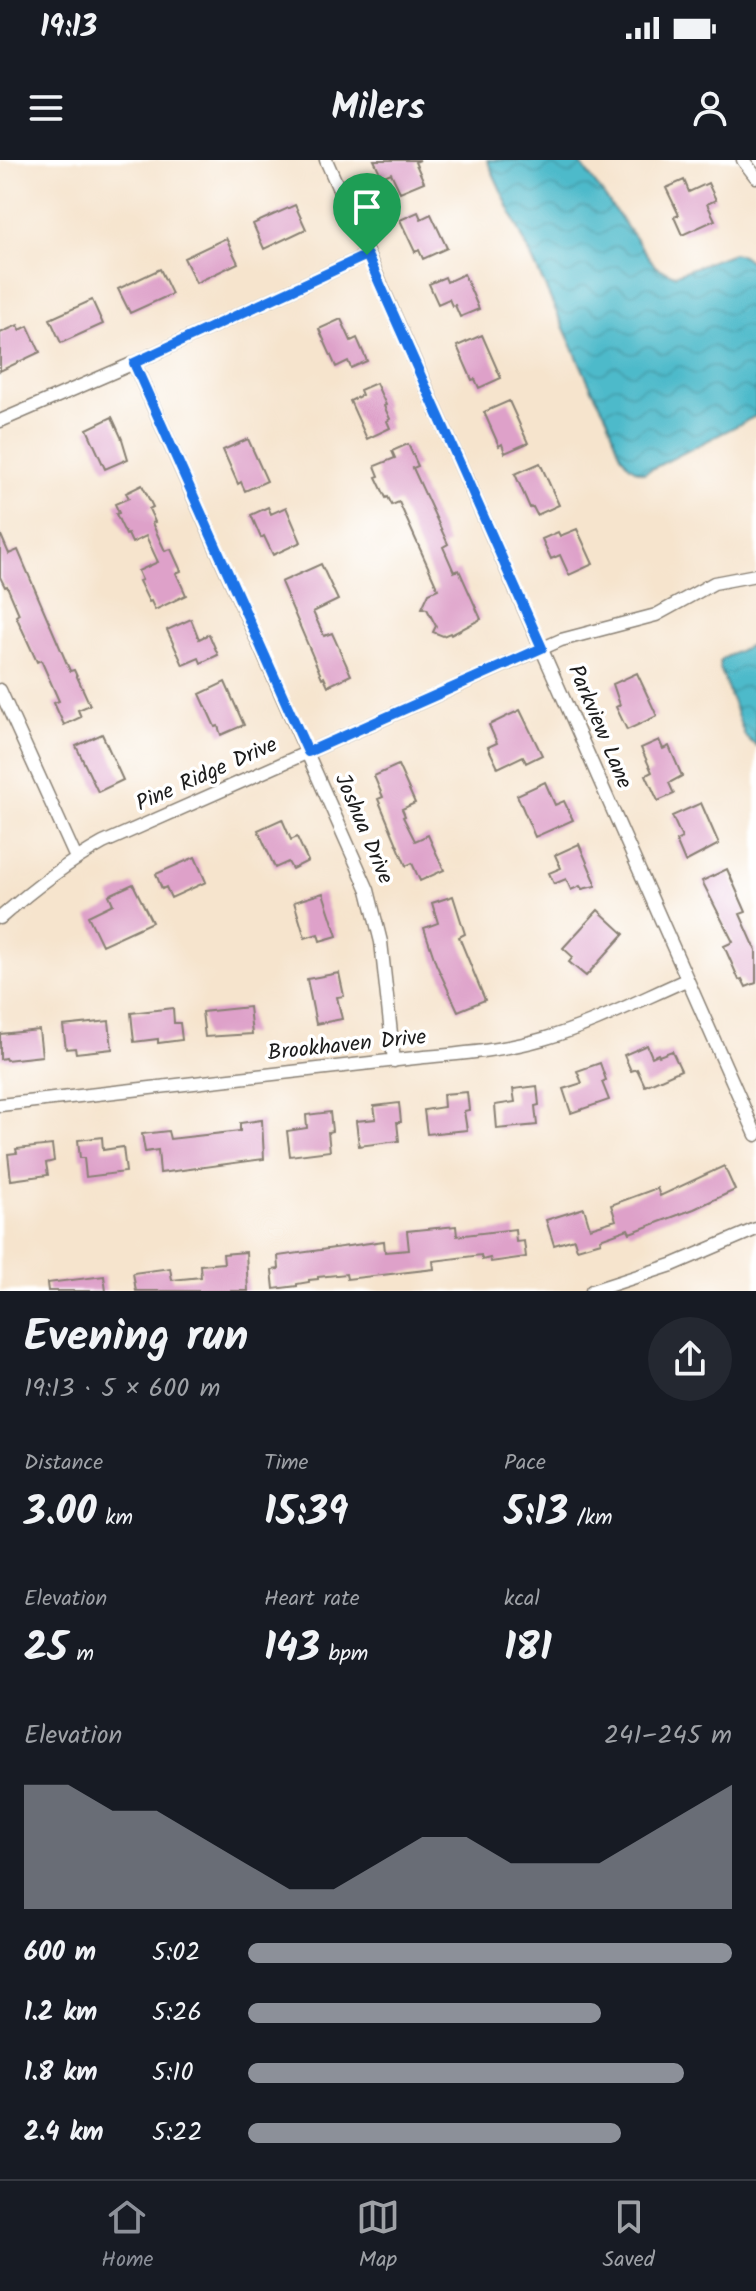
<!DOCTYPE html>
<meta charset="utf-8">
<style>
:root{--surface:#171b24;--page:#242831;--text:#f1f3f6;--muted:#9ea1a6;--line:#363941;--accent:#8c9099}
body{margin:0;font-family:Kalam,sans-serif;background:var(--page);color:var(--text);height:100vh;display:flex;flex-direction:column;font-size:30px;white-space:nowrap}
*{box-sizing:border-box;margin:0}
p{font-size:26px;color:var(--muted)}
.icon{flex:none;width:44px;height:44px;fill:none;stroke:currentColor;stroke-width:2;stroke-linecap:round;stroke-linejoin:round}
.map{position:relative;height:1131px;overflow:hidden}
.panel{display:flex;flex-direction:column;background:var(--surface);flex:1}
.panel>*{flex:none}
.pin{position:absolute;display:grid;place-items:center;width:68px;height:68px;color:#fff;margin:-82px -34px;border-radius:50% 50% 50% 0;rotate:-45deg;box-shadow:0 0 8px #0007}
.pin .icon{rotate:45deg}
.round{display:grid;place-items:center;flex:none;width:84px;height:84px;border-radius:42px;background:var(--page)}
.summary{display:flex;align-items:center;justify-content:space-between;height:136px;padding:0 24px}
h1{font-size:44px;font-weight:600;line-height:60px}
.stats{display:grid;grid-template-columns:repeat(3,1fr);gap:12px;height:136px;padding:8px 24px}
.stats div{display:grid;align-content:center}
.stats b{font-size:40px;font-weight:600}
.stats small{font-size:22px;font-weight:400}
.stats p{font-size:22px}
.chart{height:224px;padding:16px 24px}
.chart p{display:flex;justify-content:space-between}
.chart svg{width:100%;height:144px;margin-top:8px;fill:var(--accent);opacity:.7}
ul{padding:0 24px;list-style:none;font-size:26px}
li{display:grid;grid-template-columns:128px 96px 1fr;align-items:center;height:60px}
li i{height:20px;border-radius:10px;background:var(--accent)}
.status{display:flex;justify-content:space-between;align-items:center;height:56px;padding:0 40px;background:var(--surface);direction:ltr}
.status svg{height:22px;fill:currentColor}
header{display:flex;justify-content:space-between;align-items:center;height:104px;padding:0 24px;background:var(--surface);font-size:36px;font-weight:600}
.tab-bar{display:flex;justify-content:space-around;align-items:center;height:112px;border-top:2px solid var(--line);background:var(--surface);font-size:22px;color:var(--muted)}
.tab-bar a{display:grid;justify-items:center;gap:4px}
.tab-bar .current{color:var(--accent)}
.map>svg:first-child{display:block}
.water{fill:url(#water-waves);stroke:#356b73;stroke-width:2}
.building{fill:#dea1c9}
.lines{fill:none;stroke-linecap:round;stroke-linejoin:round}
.street-casing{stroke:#898074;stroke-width:15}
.street{stroke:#fff;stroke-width:12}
.route-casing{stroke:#fff;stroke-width:16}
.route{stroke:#1a73e8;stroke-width:10}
.labels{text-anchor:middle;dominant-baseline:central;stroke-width:7;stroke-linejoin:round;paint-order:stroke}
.street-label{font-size:22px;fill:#1c1c1c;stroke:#fff}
</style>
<div class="status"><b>19:13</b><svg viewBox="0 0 49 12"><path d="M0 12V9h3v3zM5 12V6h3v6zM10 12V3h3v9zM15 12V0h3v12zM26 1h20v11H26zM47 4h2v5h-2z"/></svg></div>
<header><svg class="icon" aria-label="menu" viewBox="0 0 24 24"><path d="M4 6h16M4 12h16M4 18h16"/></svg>Milers<svg class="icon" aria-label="person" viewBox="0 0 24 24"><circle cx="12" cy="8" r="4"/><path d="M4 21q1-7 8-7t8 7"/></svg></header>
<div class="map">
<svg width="756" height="1131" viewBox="0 0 756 1131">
<defs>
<pattern id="water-waves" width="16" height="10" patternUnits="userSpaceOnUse" patternTransform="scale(2)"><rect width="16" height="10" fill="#4ebaca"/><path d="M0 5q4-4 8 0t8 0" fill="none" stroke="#449fad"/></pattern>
</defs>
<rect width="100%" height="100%" fill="#fff"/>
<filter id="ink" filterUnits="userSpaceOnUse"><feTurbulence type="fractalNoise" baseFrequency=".0125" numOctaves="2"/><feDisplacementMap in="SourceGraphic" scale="16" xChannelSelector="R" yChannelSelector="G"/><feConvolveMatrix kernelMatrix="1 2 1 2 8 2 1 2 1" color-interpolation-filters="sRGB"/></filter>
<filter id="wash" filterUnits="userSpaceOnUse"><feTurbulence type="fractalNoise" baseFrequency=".006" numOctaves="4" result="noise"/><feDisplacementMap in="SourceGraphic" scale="32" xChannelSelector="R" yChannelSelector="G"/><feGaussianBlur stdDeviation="1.8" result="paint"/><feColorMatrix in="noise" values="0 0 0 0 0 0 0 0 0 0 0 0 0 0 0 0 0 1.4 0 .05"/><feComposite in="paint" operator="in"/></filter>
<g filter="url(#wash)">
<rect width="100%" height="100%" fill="#f6e4cd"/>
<path class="water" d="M487,0H578L656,107L674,115L733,93L742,95L756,106V256L644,313C617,306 616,276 606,255C601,245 595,235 590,225Z
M756,482V586L745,576L720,508V500Z"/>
<g id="blocks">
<path class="building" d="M374,0H420L415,2L424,22L400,32L391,13L382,17Z
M684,20L689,32L708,23L716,40L707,44L715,60L682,75L674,57L679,55L666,28Z
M295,45L306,69L264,89L253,64Z
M418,52L421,59L431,54L447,88L423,99L419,90L415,92L400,60Z
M226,78L238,103L196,123L184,98Z
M160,109L172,134L130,153L118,129Z
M464,114L479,149L460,157L455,145L452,146L449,139L438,144L429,124L445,117L447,122Z
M92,140L103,164L61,183L50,159Z
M341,159L351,181L357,178L367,201L351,208L348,201L336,207L319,169Z
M18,165L20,170L28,166L40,192L0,211V173Z
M482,175L501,218L479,228L475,219L472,220L457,186Z
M376,223L386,245L384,246L390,259L387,261L390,268L367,279L350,241L362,235L360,230Z
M509,241L528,283L505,293L502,284L499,286L484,252Z
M112,257L122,279L128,299L105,309L87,269Z
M248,279L267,321L245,331L241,322L238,324L223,290Z
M408,284L418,306L413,308L448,384L443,387L454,412L459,410L481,459L451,475L450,473L443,476L433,472L436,466L427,449L422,448L429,433L438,429L399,342L392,345L388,337L386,338L376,317L379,316L375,306L395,298L392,291Z
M540,303L559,345L537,355L533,347L530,348L515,314Z
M142,325L153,347L149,349L155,362L152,363L165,391L171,389L181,411L176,413L186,435L155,450L151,441L149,442L139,421L142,420L138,411L158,402L146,376L132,383L128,374L126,375L116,354L119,353L115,344L129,338L126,333Z
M268,347L271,354L286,347L301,382L273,395L264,376L261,378L251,355Z
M577,369L593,404L569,415L560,395L551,399L542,379L558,372L560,376Z
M0,373L9,394L18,390L70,511L74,510L90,545L78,550L81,557L64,565L54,543L59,541L41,500L37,502L16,456L19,454L7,426L5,427L0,417Z
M321,404L338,440L313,452L324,476L332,473L351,515L328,526L324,517L322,518L281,422Z
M191,459L199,479L209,474L218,495L201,503L199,498L183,505L167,470Z
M637,513L657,556L627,570L616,547L620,545L613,524Z
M225,522L244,565L221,575L218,566L215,567L200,534Z
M520,550L542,595L526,603L523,596L498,608L488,587L497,583L489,565Z
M102,574L123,620L98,632L76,586Z
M659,580L663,589L669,586L682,616L669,623L674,634L658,641L646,615L652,612L641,588Z
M398,605L415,643L402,649L405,656L403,657L415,681L428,675L444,710L420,721L412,703L406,706L378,639L383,637L374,616Z
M545,622L555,645L564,641L573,660L535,677L517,635Z
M701,643L719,684L685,702L676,681L682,678L672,656Z
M282,659L291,680L297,677L308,701L292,709L288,702L275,708L258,670Z
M579,684L595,721V726L582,729L580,726L571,730L566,719L554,724L549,713L561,708L555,695Z
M195,697L206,722L171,738L166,727L162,729L156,714Z
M727,709L746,752L740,754L756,790V823L746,827L742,819L739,820L724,786L733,782L702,721Z
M133,724L152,762L102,785L88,756L113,744L109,735Z
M323,733L337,776L320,781L318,774L305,778L294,742Z
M453,736L465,774L459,777L485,840L458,851L436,804L424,768L438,763L432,743Z
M598,750L624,774L586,816L569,802L573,797L563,788Z
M339,813L344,836L337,837L342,859L316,864L307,819Z
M249,847L252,874L205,877L202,852Z
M173,848L174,863H180L182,880L158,883V879L134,882L131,853Z
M109,861L112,889L76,893L75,888L66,889L63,866Z
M39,870L42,896L6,900L5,898L0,899V874Z
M647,885L652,897L658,894L659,896L672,891L681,910L645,926L637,909L631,911L624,895Z
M600,903L606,920L602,922L609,940L571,953L563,929L582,923L577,911Z
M537,926L539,945L535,946L537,965L497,969L495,945L515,942L513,929Z
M467,932L469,950L464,951L467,970L427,974L424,950L444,947L443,934Z
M399,943L401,962H397L399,981L359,986L356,961L376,959L374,946Z
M330,952L332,971L328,972L330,991L290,996L287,971L307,968L306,955Z
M262,960L264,999L160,1013L158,990L145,992L142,974L168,971L170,979L240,971V963Z
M102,977L103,990L123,987L126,1012L86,1017L84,998H80L78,980Z
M52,985L54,1001L46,1003L48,1015L11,1020L8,994L17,993L16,989Z
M724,1006L735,1030L694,1049L630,1073L628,1069L600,1079L601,1082L577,1089L574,1079L554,1085L546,1060L584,1048L590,1068L616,1060L611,1045L657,1028L660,1036Z
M456,1066L457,1076L515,1069L516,1082L524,1081L526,1097L491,1102L490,1098L482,1100L481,1095L433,1101L434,1109L347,1119L346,1114L318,1117V1119L309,1120V1122L297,1124V1126L274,1129L272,1110L279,1109L278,1096L384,1081L385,1092L409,1090L407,1071Z
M246,1092L248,1131H136L133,1113L170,1108L172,1120L201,1117L200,1105L224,1103L223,1094Z
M104,1116L106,1131H48L47,1123Z"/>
</g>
</g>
<g filter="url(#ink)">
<use href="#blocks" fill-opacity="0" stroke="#898074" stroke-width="2"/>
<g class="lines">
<defs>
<path id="street" d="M326,0L756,975
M743,0L756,17
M134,203L368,730L381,782L394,901
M0,261L134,203L367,95
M0,530L76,698
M0,758C33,729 65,704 103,683L561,480L656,455L714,423L756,415
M0,945L415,898C458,894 501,891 543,879C592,865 640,840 686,820
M592,1131L672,1105L756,1069"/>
</defs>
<use href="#street" class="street-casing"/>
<use href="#street" class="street"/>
</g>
</g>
<g class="lines" filter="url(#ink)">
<defs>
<path id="route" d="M367,95L542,488L308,592L134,203Z"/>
</defs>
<use href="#route" class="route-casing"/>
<use href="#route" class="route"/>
</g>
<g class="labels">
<g class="street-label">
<text transform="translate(599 567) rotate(67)">Parkview Lane</text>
<text transform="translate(207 615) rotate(-24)">Pine Ridge Drive</text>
<text transform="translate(363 669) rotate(67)">Joshua Drive</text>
<text transform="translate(347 886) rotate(-6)">Brookhaven Drive</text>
</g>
</g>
</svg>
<div class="pin" style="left:367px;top:95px;background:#1e9e55"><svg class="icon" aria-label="arrive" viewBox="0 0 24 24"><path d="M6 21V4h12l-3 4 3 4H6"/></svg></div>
</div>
<section class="panel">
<div class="summary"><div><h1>Evening run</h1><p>19:13 · 5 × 600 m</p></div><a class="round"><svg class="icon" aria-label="share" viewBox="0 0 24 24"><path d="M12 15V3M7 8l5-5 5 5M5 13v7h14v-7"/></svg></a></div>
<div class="stats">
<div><p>Distance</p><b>3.00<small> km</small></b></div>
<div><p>Time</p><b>15:39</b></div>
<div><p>Pace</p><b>5:13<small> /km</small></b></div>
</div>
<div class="stats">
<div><p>Elevation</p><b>25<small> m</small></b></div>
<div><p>Heart rate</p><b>143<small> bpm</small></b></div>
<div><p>kcal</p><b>181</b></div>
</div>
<div class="chart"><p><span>Elevation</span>241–245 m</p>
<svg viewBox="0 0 160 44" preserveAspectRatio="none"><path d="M0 44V6L10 6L20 14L30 14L40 22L50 30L60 38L70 38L80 30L90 22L100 22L110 30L120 30L130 30L140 22L150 14L160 6V44z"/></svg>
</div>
<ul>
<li><b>600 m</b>5:02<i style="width:100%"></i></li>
<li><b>1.2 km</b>5:26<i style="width:73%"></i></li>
<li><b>1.8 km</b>5:10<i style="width:90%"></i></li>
<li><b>2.4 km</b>5:22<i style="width:77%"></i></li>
</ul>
</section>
<nav class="tab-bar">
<a class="current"><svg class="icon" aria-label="home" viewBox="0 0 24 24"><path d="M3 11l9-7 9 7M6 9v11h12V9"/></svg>Home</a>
<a><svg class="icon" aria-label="map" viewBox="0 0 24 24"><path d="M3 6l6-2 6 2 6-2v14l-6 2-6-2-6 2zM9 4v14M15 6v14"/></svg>Map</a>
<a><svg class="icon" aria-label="saved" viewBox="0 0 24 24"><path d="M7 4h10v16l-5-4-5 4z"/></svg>Saved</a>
</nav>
